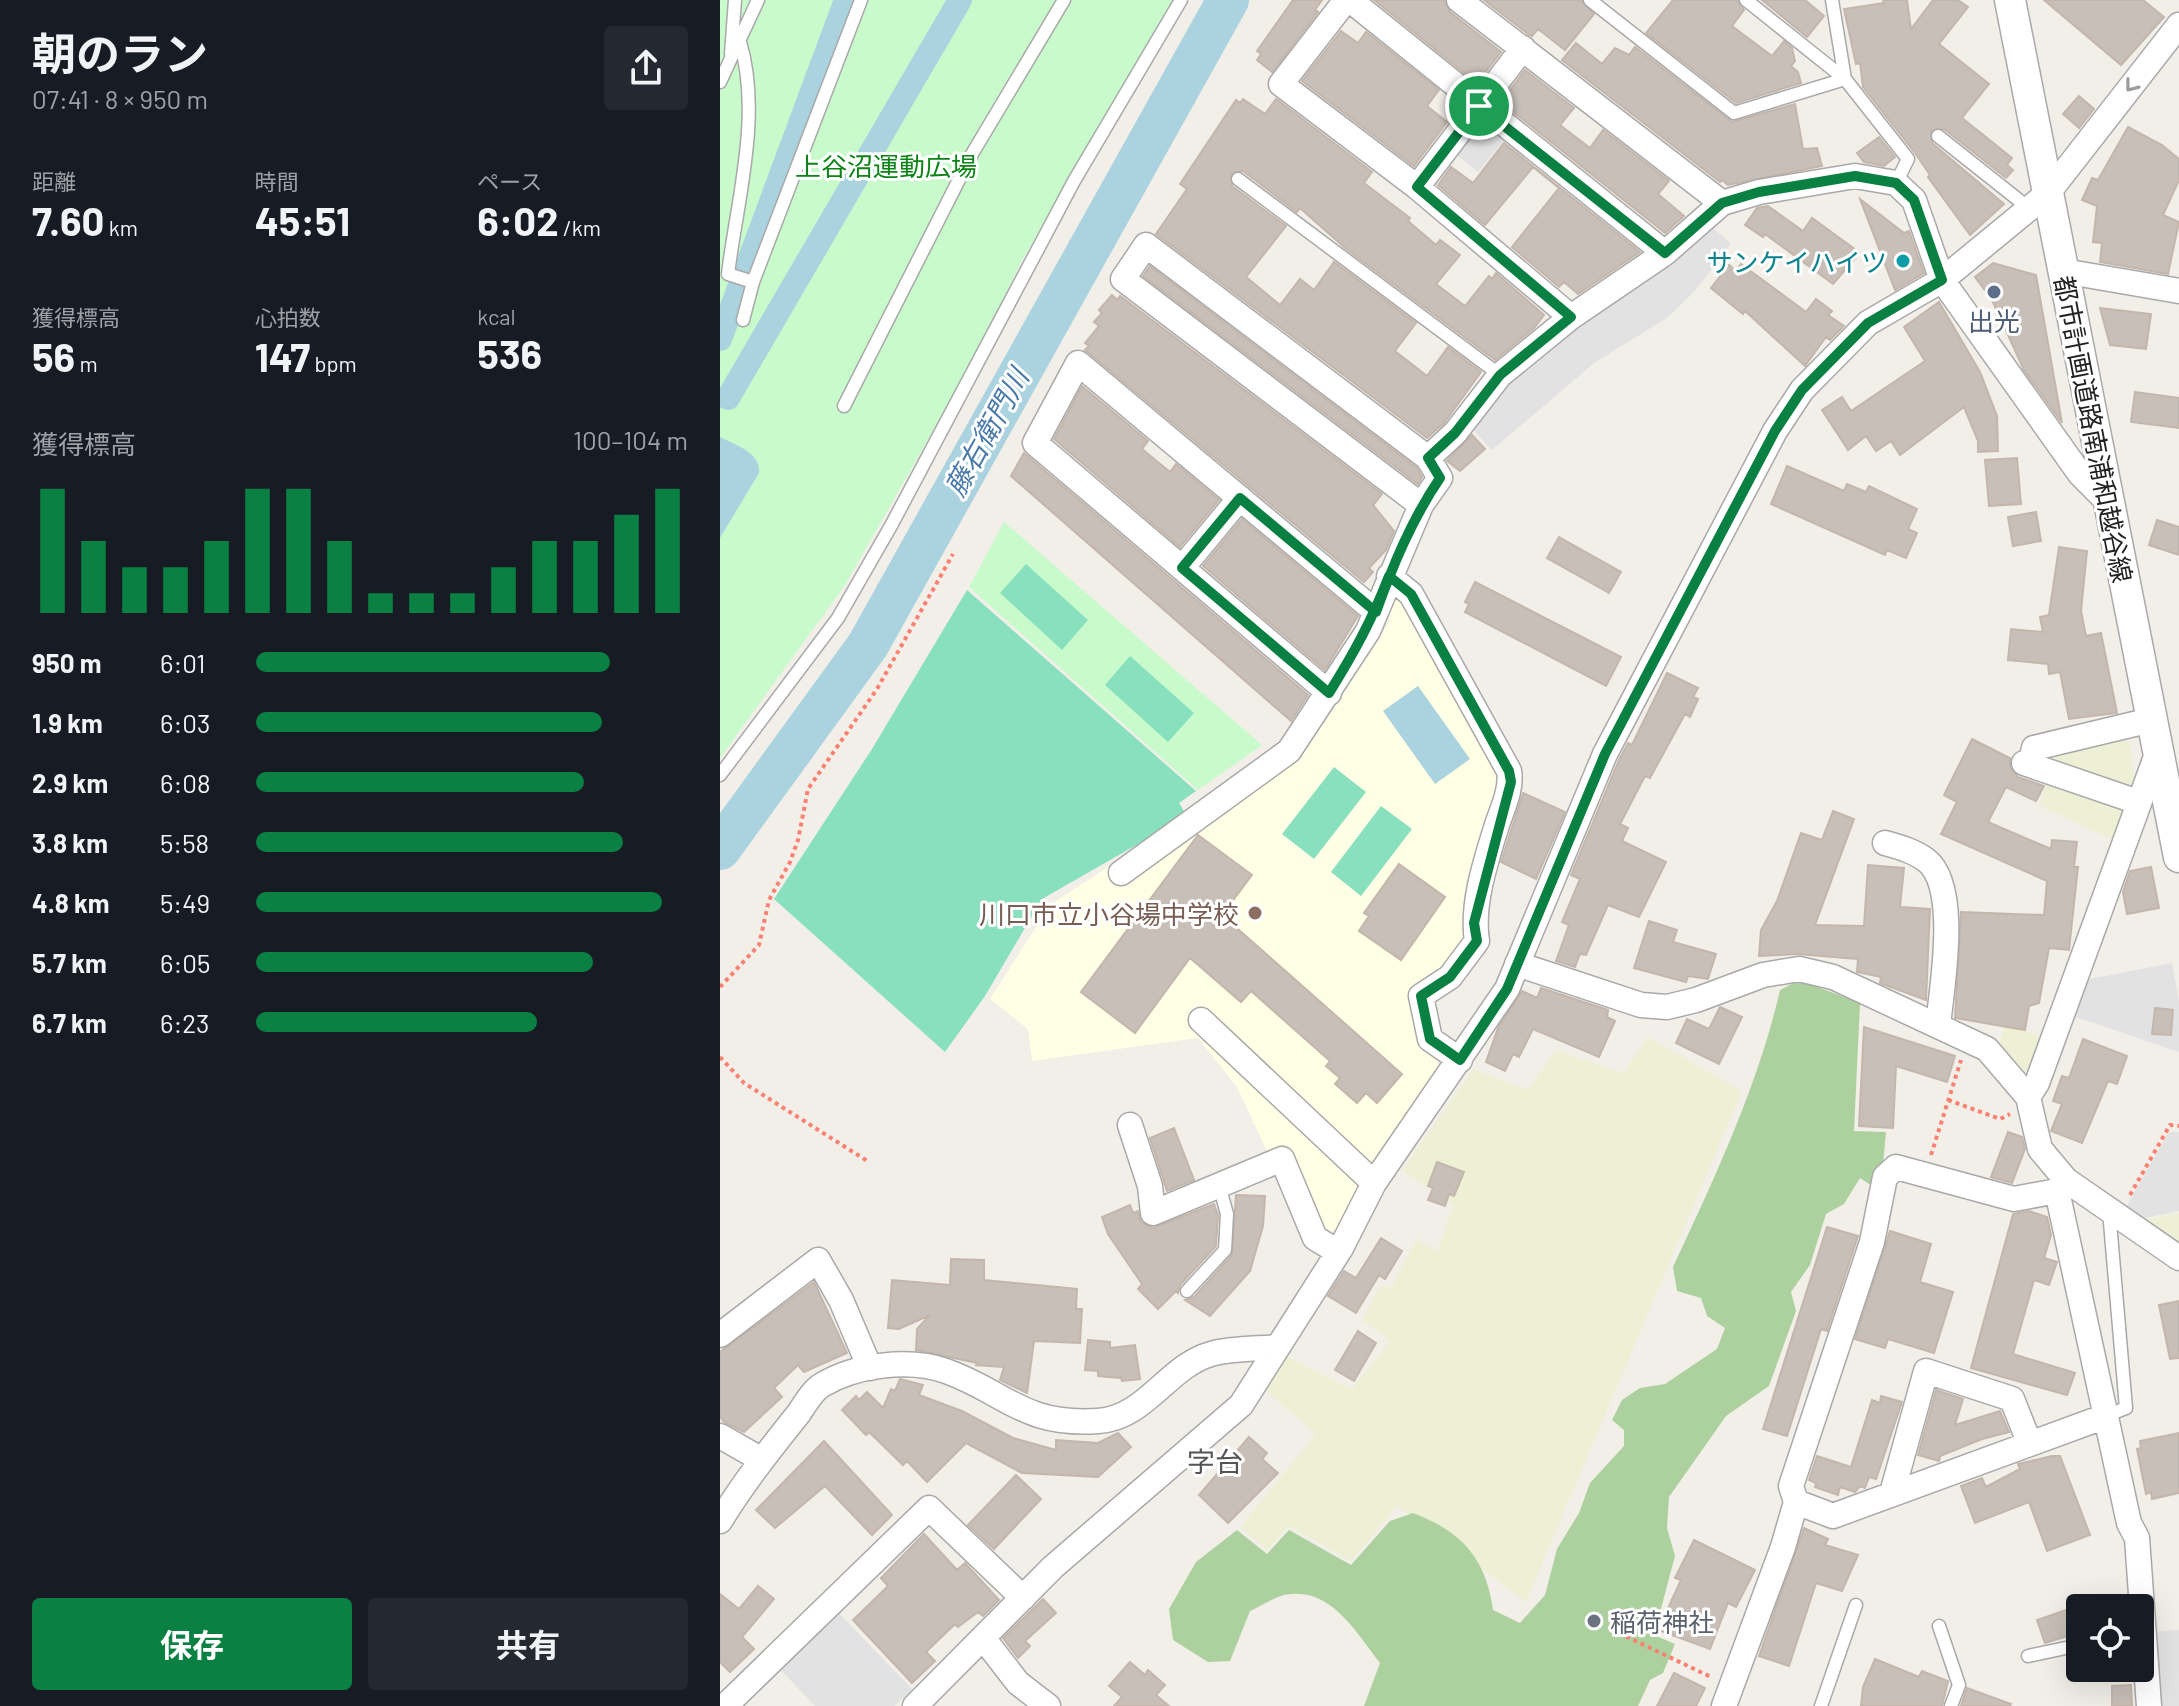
<!DOCTYPE html>
<html lang="ja">
<meta charset="utf-8">
<style>
:root{--surface:#171b24;--page:#242831;--text:#f1f3f6;--muted:#9ea1a6;--accent:#0b8043}
body{margin:0;font-family:Barlow,"Noto Sans JP",sans-serif;background:var(--page);color:var(--text);height:100vh;display:flex;flex-direction:column;font-size:30px;white-space:nowrap}
*{box-sizing:border-box;margin:0}
p{font-size:26px;color:var(--muted)}
.icon{flex:none;width:44px;height:44px;fill:none;stroke:currentColor;stroke-width:2;stroke-linecap:round;stroke-linejoin:round}
.map{position:relative;flex:1;overflow:hidden}
.sheet{display:flex;flex-direction:column;background:var(--surface);width:720px}
.sheet>*{flex:none}
.buttons{position:absolute;left:1346px;top:1594px;display:grid;gap:16px}
.buttons a{display:grid;place-items:center;width:88px;height:88px;border-radius:8px;background:var(--surface);box-shadow:0 8px 32px #0002;font-size:40px}
.pin{position:absolute;display:grid;place-items:center;width:68px;height:68px;color:#fff;margin:-34px;border:4px solid #fff;border-radius:50%;box-shadow:0 2px 8px #0007}
.round{display:grid;place-items:center;flex:none;width:84px;height:84px;border-radius:8px;background:var(--page)}
.overview{display:flex;align-items:center;justify-content:space-between;height:136px;padding:0 32px}
h1{font-size:44px;font-weight:700;line-height:60px}
.stats{display:grid;grid-template-columns:repeat(3,1fr);gap:12px;height:136px;padding:8px 32px}
.stats div{display:grid;align-content:center}
.stats b{font-size:40px;font-weight:700}
.stats small{font-size:22px;font-weight:400}
.stats p{font-size:22px}
.chart{height:224px;padding:16px 32px}
.chart p{display:flex;justify-content:space-between}
.chart svg{width:100%;height:144px;margin-top:8px;stroke:var(--accent);stroke-width:6}
.action{display:flex;gap:16px;margin-top:auto;padding:16px 32px}
.action a{flex:1;height:92px;border-radius:8px;background:var(--accent);color:#fff;font-size:32px;font-weight:700;line-height:92px;text-align:center}
.action a+a{background:var(--page);color:var(--text)}
ul{padding:0 32px;list-style:none;font-size:26px}
li{display:grid;grid-template-columns:128px 96px 1fr;align-items:center;height:60px}
li i{height:20px;border-radius:10px;background:var(--accent)}
main{display:flex;flex:1;min-height:0}
.map>svg:first-child{display:block}
.education{fill:#ffffe5}
.farmland{fill:#eef0d5}
.forest{fill:#add19e}
.park{fill:#c8facc}
.pitch{fill:#88e0be}
.parking{fill:#e2e2e2}
.water{fill:#aad3df}
.lines{fill:none;stroke-linecap:round;stroke-linejoin:round}
.canal{stroke:#aad3df;stroke-width:24}
.river{stroke:#aad3df;stroke-width:42}
.building{fill:#c7bfb8;stroke:#c4b6ab;stroke-width:2}
.service-casing{stroke:#a9a9a9;stroke-width:15}
.minor-casing{stroke:#a9a9a9;stroke-width:27}
.tertiary-casing{stroke:#a9a9a9;stroke-width:33}
.path{stroke:#fa8072;stroke-width:4;stroke-dasharray:4 4;stroke-linecap:butt}
.service{stroke:#fff;stroke-width:12}
.minor{stroke:#fff;stroke-width:24}
.tertiary{stroke:#fff;stroke-width:30}
.oneway{stroke:#9c9c9c}
.route-casing{stroke:#fff;stroke-width:16}
.route{stroke:#0b8043;stroke-width:10}
.culture-dot{fill:#0f9aa8;stroke:#fff;stroke-width:3}
.service-dot{fill:#5c6f8a;stroke:#fff;stroke-width:3}
.education-dot{fill:#8d6e63;stroke:#fff;stroke-width:3}
.worship-dot{fill:#6b7280;stroke:#fff;stroke-width:3}
.labels{text-anchor:middle;dominant-baseline:central;stroke-width:6;stroke-linejoin:round;paint-order:stroke}
.park-label{font-size:26px;fill:#0c8416;stroke:#fff}
.culture-label{font-size:26px;fill:#0d838f;stroke:#fff;text-anchor:end}
.service-label{font-size:26px;fill:#4e5e75;stroke:#fff}
.street-label{font-size:26px;fill:#222;stroke:#fff}
.education-label{font-size:26px;fill:#785e54;stroke:#fff;text-anchor:end}
.worship-label{font-size:26px;fill:#5b616d;stroke:#fff;text-anchor:start}
.water-label{font-size:28px;font-style:italic;fill:#4a7aab;stroke:#fff}
.neighbourhood-label{font-size:28px;fill:#555;stroke:#fff}
</style>
<main>
<section class="sheet">
<div class="overview"><div><h1>朝のラン</h1><p>07:41 · 8 × 950 m</p></div><a class="round"><svg class="icon" aria-label="share" viewBox="0 0 24 24"><path d="M12 15V3M7 8l5-5 5 5M5 13v7h14v-7"/></svg></a></div>
<div class="stats">
<div><p>距離</p><b>7.60<small> km</small></b></div>
<div><p>時間</p><b>45:51</b></div>
<div><p>ペース</p><b>6:02<small> /km</small></b></div>
</div>
<div class="stats">
<div><p>獲得標高</p><b>56<small> m</small></b></div>
<div><p>心拍数</p><b>147<small> bpm</small></b></div>
<div><p>kcal</p><b>536</b></div>
</div>
<div class="chart"><p><span>獲得標高</span>100–104 m</p>
<svg viewBox="0 0 160 44" preserveAspectRatio="none"><path d="M5 44V6M15 44V22M25 44V30M35 44V30M45 44V22M55 44V6M65 44V6M75 44V22M85 44V38M95 44V38M105 44V38M115 44V30M125 44V22M135 44V22M145 44V14M155 44V6"/></svg>
</div>
<ul>
<li><b>950 m</b>6:01<i style="width:82%"></i></li>
<li><b>1.9 km</b>6:03<i style="width:80%"></i></li>
<li><b>2.9 km</b>6:08<i style="width:76%"></i></li>
<li><b>3.8 km</b>5:58<i style="width:85%"></i></li>
<li><b>4.8 km</b>5:49<i style="width:94%"></i></li>
<li><b>5.7 km</b>6:05<i style="width:78%"></i></li>
<li><b>6.7 km</b>6:23<i style="width:65%"></i></li>
</ul>
<div class="action"><a>保存</a><a>共有</a></div>
</section>
<div class="map">
<svg width="1459" height="1706" viewBox="0 0 1459 1706">
<rect width="100%" height="100%" fill="#f2efe9"/>
<path class="education" d="M677,596L685,599L781,779L746,941L721,970L692,995L718,1057V1067L617,1230L610,1231L598,1220L565,1144L547,1151L517,1087L478,1038L312,1061L308,1029L270,999L330,905L388,867L400,884L560,768L603,725L668,624L672,601Z"/>
<path class="farmland" d="M1409,740L1415,783L1406,788L1330,765L1333,751Z
M1328,782L1400,804L1405,812L1395,841L1319,805Z
M1285,1026L1323,1036L1313,1071H1304L1279,1043Z
M928,1037L1022,1091L806,1602L677,1506L631,1561L569,1526L547,1550L520,1527L596,1434L545,1390L567,1357L632,1389L670,1341L642,1320L660,1286L671,1288L697,1239L717,1252L733,1205L682,1171L753,1069L808,1090L836,1050L903,1073Z
M1459,1213V1246L1421,1221Z"/>
<path class="forest" d="M1079,980L1140,1003L1134,1131L1166,1132L1163,1164L1152,1186L1140,1178L1124,1204L1106,1214L1090,1265L1071,1292L1076,1311L1049,1386L1006,1416L949,1497L947,1528L955,1556L934,1635L955,1644L943,1673L930,1680L918,1706H644L660,1663C636,1632 610,1585 564,1595C553,1598 541,1606 530,1611L510,1661L488,1662L453,1640L449,1609L476,1562L517,1530L547,1554L569,1530L631,1565L670,1521L693,1513C741,1531 766,1558 773,1610L800,1623L825,1595L837,1549L859,1513L870,1483L904,1446V1430L892,1420L902,1400L920,1388L945,1384L997,1349L1005,1328L987,1316L981,1298L957,1291L953,1267C995,1177 1038,1086 1060,990Z"/>
<path class="park" d="M0,0H454L300,264L262,345L125,585L0,758Z
M284,522L542,745L478,790L249,587Z"/>
<path class="pitch" d="M306,564L368,620L342,650L280,593Z
M247,590L476,791L459,803L467,816L322,899L265,996L225,1052L54,899L152,749Z
M410,656L474,713L448,742L385,685Z
M614,767L646,792L594,859L562,834Z
M661,806L692,829L641,896L611,872Z"/>
<path class="parking" d="M764,119L786,138L758,172L733,152Z
M991,226L1011,244L975,291L947,318L874,363L772,450L749,425L808,362Z
M1452,963L1459,1000V1052L1353,1016L1365,980Z
M1449,1132H1459V1211L1420,1219L1405,1209Z
M115,1609L192,1689L175,1706H95L57,1666Z
M1459,1630V1706H1437L1432,1632Z"/>
<path class="water" d="M0,437C15,445 41,452 39,473L0,538Z
M698,686L750,759L715,784L663,711Z"/>
<g class="lines">
<path class="canal" d="M0,339L126,0
M8,398L240,0"/>
<path class="river" d="M0,849L148,645L508,0"/>
</g>
<path class="building" d="M573,0H602L595,10L598,12L552,72L537,60L541,54L537,51Z
M654,0H724L730,12L781,52L757,83Z
M764,0H861L874,14L845,50L818,29L812,36L808,34Z
M953,0H1017L1024,10L1012,26L1052,56L1064,41L1072,48L1075,61L1071,66L1078,72L1081,83L1016,103L926,33Z
M1042,0H1085L1104,16L1087,37Z
M1163,0H1187L1191,29L1213,0H1238L1248,7L1219,44L1269,84L1242,118L1292,158L1287,165L1293,170L1286,178L1224,129L1211,131L1212,143L1284,204L1250,235L1208,177L1210,175L1195,153L1143,87L1140,63L1136,64L1124,9L1164,3Z
M1324,0H1423L1444,17L1401,65Z
M621,31L638,43L646,32L719,90L707,106L727,122L694,166L582,81Z
M856,43L882,64L895,48L909,55L915,47L1012,122L1075,104L1083,149L1097,148L1102,166L1008,185L1002,180L1000,182L842,60Z
M805,70L854,108L840,125L870,148L883,130L949,181L938,194L964,216L945,233L781,102Z
M1359,96L1374,109L1359,128L1343,114Z
M523,99L545,114L556,99L652,172L644,183L690,218L688,221L716,245L720,240L740,255L716,284L745,306L769,276L772,279L776,273L824,315L814,328L775,360L625,248L580,208L577,212L523,171L511,173L512,186L566,226L526,277L560,305L580,279L594,290L614,262L696,323L675,351L707,376L728,347L761,372L724,423L707,438L436,234L467,189L460,184L516,100L520,103Z
M1408,127L1442,145L1459,159V180L1443,215L1459,222L1448,274L1380,262L1382,243L1373,242L1377,206L1362,200L1372,178L1378,180Z
M1159,137L1175,157L1164,166L1144,162L1137,153Z
M784,143L920,252L858,294L844,282L839,287L792,247L839,188L813,167L765,225L718,185L731,167L753,183Z
M1140,199L1184,233L1189,231L1204,273L1175,290Z
M1048,206L1083,231L1092,218L1140,253L1113,284L1045,234L1043,237L1025,225L1037,208Z
M1273,263L1316,275L1342,423L1304,370L1272,300L1255,277Z
M1021,264L1086,312L1096,299L1112,311L1108,315L1124,326L1110,340L1106,337L1085,366L1025,311L1023,314L991,288L1009,265L1016,271Z
M430,266L697,468L702,477L698,484L423,276Z
M392,295L397,300L400,296L662,494L653,505L674,531L666,550L649,568L653,572L644,582L365,350L369,346L365,343L379,326L374,322L382,313L379,310Z
M1219,302L1260,372L1277,416L1278,451L1258,452V441L1244,407L1180,455L1171,441L1156,451L1146,436L1128,450L1102,410L1122,397L1131,411L1205,361L1184,327Z
M1380,308L1431,314L1426,349L1390,345Z
M362,386L428,441L422,449L450,472L456,464L499,500L460,547L334,439Z
M1415,392L1459,398V428L1411,422Z
M752,435L765,449L740,471L727,461Z
M304,453L588,695L571,721L291,476Z
M1297,458L1301,504L1269,506L1265,460Z
M1067,466L1124,491L1127,484L1146,492L1149,486L1197,509L1188,529L1197,533L1186,558L1167,550L1165,555L1051,504Z
M1316,512L1321,541L1293,546L1288,517Z
M522,519L638,616L605,670L483,566Z
M1437,520L1459,527V555L1429,545Z
M839,537L901,572L889,593L827,558Z
M1339,547L1367,551L1361,611L1366,636L1381,633L1397,713L1349,719L1340,672L1329,674L1328,664L1288,660L1291,629L1323,632L1320,617L1329,615Z
M755,582L901,657L886,686L745,612L749,604L745,602Z
M947,673L978,688L973,697L978,699L970,717L965,714L930,778L925,776L900,824L908,828L902,841L946,862L919,917L888,905L866,955L860,954L855,967L836,961L849,925L842,922L860,879L851,875L899,760L908,743L912,745Z
M1252,739L1290,758V767L1298,777L1324,786L1316,801L1286,787L1268,822L1331,849L1332,840L1357,842L1354,867H1358L1349,950L1329,948L1319,1003L1309,1006L1305,1030L1235,1018L1241,912L1324,915L1327,881L1221,834L1237,802L1224,795Z
M803,793L845,812L816,879L781,862Z
M1113,811L1134,819L1095,925L1144,926L1148,865L1184,868L1180,907L1210,909L1206,1000L1160,983L1161,977L1137,972L1138,959L1077,954L1039,956L1041,930L1057,901L1081,833L1102,840Z
M478,835L532,875L502,915L682,1074L657,1103L646,1093L637,1103L615,1084L620,1078L606,1066L610,1061L531,991L521,1002L470,958L415,1033L361,992Z
M679,864L725,897L681,960L639,931L649,916L644,913Z
M1431,867L1439,908L1407,914L1403,892L1410,871Z
M929,921L957,930L953,942L996,954L988,979L968,976L966,982L914,968Z
M821,988L888,1010L887,1017L895,1021L879,1057L813,1029L799,1057L793,1054L785,1071L766,1062L778,1028L802,991L817,998Z
M1000,1007L1022,1017L999,1064L956,1043L967,1019L989,1029Z
M1435,1008L1453,1010L1451,1035L1432,1034Z
M1144,1027L1235,1056L1227,1082L1176,1066L1173,1128L1139,1126Z
M1363,1039L1407,1056L1397,1084L1388,1081L1362,1143L1331,1131L1342,1104L1333,1101L1342,1076L1349,1078Z
M454,1128L474,1180L447,1191L430,1138Z
M1288,1132L1302,1137L1305,1149L1292,1183L1271,1177Z
M717,1162L744,1172L734,1196L729,1194L725,1206L708,1200L713,1188L708,1186Z
M516,1195L545,1196L543,1226L530,1271L490,1316L465,1300L474,1297L512,1255Z
M494,1204L498,1215L496,1246L460,1285L458,1293L456,1291L438,1309L418,1289L422,1284L388,1234L382,1217L410,1205L413,1213L418,1211L421,1222L433,1228Z
M1309,1211L1327,1217L1331,1235L1324,1258L1337,1262L1329,1285L1314,1280L1293,1354L1355,1373L1347,1395L1251,1368L1293,1214Z
M1107,1227L1138,1236L1107,1331L1101,1329L1067,1436L1043,1429Z
M1170,1231L1211,1244L1200,1282L1233,1292L1214,1353L1168,1339L1165,1348L1135,1339Z
M661,1238L682,1251L665,1279L659,1275L636,1313L608,1296L624,1271L636,1278Z
M231,1259L264,1260V1280L357,1289L356,1309H362L360,1343L314,1341L307,1393L280,1380L284,1367L256,1365L257,1363L196,1350L197,1329L210,1315L179,1329L168,1328L172,1280L230,1285Z
M94,1282L127,1353L84,1372L78,1365L54,1388L62,1397L24,1432L4,1422L0,1417V1352Z
M1459,1301V1358L1450,1359L1439,1305Z
M638,1331L656,1343L634,1381L615,1370Z
M368,1340L390,1342V1348L415,1345L420,1379L402,1381L401,1378L378,1376V1371L365,1370Z
M180,1379L203,1385L199,1395L242,1411L293,1438L336,1450V1440L378,1443L398,1433L411,1447L378,1477L302,1473L246,1443L207,1482L187,1461L183,1465L149,1432L146,1435L122,1410L136,1396L139,1400L147,1392L163,1408L171,1389L175,1391Z
M1216,1390L1243,1399L1235,1425L1280,1411L1289,1432L1262,1439L1220,1456L1219,1461L1198,1455Z
M1161,1396L1182,1402L1156,1479L1149,1477L1145,1488L1140,1486L1135,1492L1120,1487L1118,1495L1095,1487L1096,1483L1089,1480L1097,1456L1131,1467L1152,1400L1160,1403Z
M1459,1433V1493L1432,1499L1431,1492L1426,1494L1417,1449L1421,1448L1420,1441Z
M529,1437L547,1453L542,1459L558,1473L508,1523L479,1495Z
M104,1441L172,1515L152,1535L105,1486L55,1528L36,1510Z
M1332,1456H1340L1370,1535L1327,1551L1309,1502L1255,1523L1241,1486L1262,1478L1266,1487L1300,1469L1298,1464Z
M296,1475L321,1499L274,1549L248,1525Z
M1084,1528L1108,1539L1105,1545L1138,1555L1122,1591L1096,1583L1069,1666L1039,1656Z
M204,1534L237,1570L245,1563L279,1600L263,1616L258,1612L238,1627L235,1624L206,1652L215,1661L192,1683L133,1620L168,1586L161,1578Z
M974,1540L1035,1570L1016,1607L1008,1603L990,1649L938,1630L961,1580L955,1578Z
M38,1586L54,1599L22,1637L34,1649L10,1672L0,1662V1594L19,1609Z
M323,1599L336,1613L305,1641L310,1646L298,1658L283,1638Z
M1349,1609L1357,1633L1325,1643L1317,1620Z
M1155,1659L1199,1677L1202,1671L1228,1681L1222,1706H1141L1143,1687Z
M410,1662L425,1675L428,1670L445,1685L436,1695L449,1706H394L402,1697L389,1686Z
M954,1673L985,1688L976,1706H937Z
M1411,1685L1412,1706H1392V1686Z
M1247,1688L1291,1704L1290,1706H1241Z"/>
<g class="lines">
<defs>
<path id="service" d="M870,0L1014,113L1125,79L1026,0
M1112,0L1125,79L1188,159L1176,183
M20,42C42,115 17,200 8,274L33,282
M11,54L15,0
M0,82L38,0
M1218,136L1310,209
M518,179L780,375
M23,320L33,282L141,0
M124,406L252,154L344,0
M0,775L118,618L172,524L354,181L461,0
M467,1291L505,1250L507,1214L499,1185
M1386,1416L1406,1408L1389,1211
M1219,1626L1239,1685L1231,1706
M1308,1656L1360,1645
M1101,1706L1136,1605"/>
<path id="minor" d="M626,0L561,84L697,187L851,317
M630,0L945,253
M739,0L1002,203
M697,187L803,48
M1343,271L1459,291
M701,505L403,279L426,245L708,458
M462,568L520,498
M669,576L691,594L789,771C792,789 783,807 777,825C766,860 751,905 757,941L730,977L701,996L710,1039L740,1060
M609,693L315,443L358,363L656,612
M1437,754L1317,1083L1308,1097L1320,1149L1346,1180L1459,1258
M1304,763L1418,802
M1310,765L1314,748L1431,720
M1165,843C1179,847 1194,851 1206,860C1240,886 1222,986 1218,1025
M401,873L569,751L648,631L701,505L720,478L708,458L735,433L780,375L851,317L945,253L1002,203L1039,192L1135,176L1176,183L1194,200L1222,280L1360,474L1386,500
M797,964L921,1005L947,1007L976,1000L1043,975L1079,969L1113,977L1267,1049L1308,1097
M481,1020L654,1183
M410,1125L430,1186L433,1213L562,1159L595,1238L618,1252
M1337,1191L1409,1523L1417,1538L1429,1706
M0,1335L98,1260L121,1300L150,1368
M0,1436L42,1460
M1172,1493L1206,1371L1292,1399L1309,1442
M1076,1502L1113,1516L1386,1416
M0,1521C24,1482 51,1448 79,1413C85,1404 93,1390 102,1385C135,1365 189,1358 226,1371C287,1393 303,1426 378,1421C426,1418 448,1366 491,1354C511,1348 537,1349 558,1347
M264,1639L298,1683L328,1706
M5,1706L209,1508L303,1598
M195,1706L333,1567L521,1405L621,1248L654,1183L787,989L885,754L1055,431L1082,390L1148,323L1222,280L1328,193L1459,25
M1004,1706L1063,1547L1076,1502L1071,1486L1152,1242L1165,1177L1176,1167L1294,1199L1337,1191L1346,1180"/>
<path id="tertiary" d="M1290,0L1459,857"/>
</defs>
<use href="#service" class="service-casing"/>
<use href="#minor" class="minor-casing"/>
<use href="#tertiary" class="tertiary-casing"/>
<path class="path" d="M0,987L39,945L49,900L70,862L78,840L88,789L157,689L233,554
M0,1057L24,1083L149,1162
M1228,1100L1280,1119L1290,1114
M1211,1155L1241,1060
M1410,1195L1450,1125L1459,1126
M899,1633L991,1677"/>
<use href="#service" class="service"/>
<use href="#minor" class="minor"/>
<use href="#tertiary" class="tertiary"/>
</g>
<defs><path id="oneway-chevron" d="M-2-3.5L2.5 0L-2 3.5" fill="none" stroke-width="1.6" stroke-linecap="round" stroke-linejoin="round" transform="scale(2)"/></defs>
<use class="oneway" href="#oneway-chevron" transform="translate(1411 86) rotate(128)"/>
<g class="lines">
<defs>
<path id="route" d="M759,106L697,187L851,317L780,375L735,433L708,458L720,478C692,519 673,565 656,612L520,498L462,568L609,693C634,653 652,620 669,576L691,594L789,771L791,782L754,923L757,941L730,977L701,996L710,1039L740,1060L787,989L885,754L1055,431L1082,390L1148,323L1222,280L1194,200L1176,183L1135,176L1039,192L1002,203L945,253L759,106"/>
</defs>
<use href="#route" class="route-casing"/>
<use href="#route" class="route"/>
</g>
<circle class="culture-dot" cx="1183" cy="261" r="8"/>
<circle class="service-dot" cx="1274" cy="292" r="8"/>
<circle class="education-dot" cx="535" cy="913" r="8"/>
<circle class="worship-dot" cx="874" cy="1621" r="8"/>
<g class="labels">
<g class="park-label">
<text x="166" y="165">上谷沼運動広場</text>
</g>
<g class="culture-label">
<text x="1167" y="261">サンケイハイツ</text>
</g>
<g class="service-label">
<text x="1274" y="320">出光</text>
</g>
<g class="street-label">
<text transform="translate(1374 429) rotate(79)">都市計画道路南浦和越谷線</text>
</g>
<g class="education-label">
<text x="519" y="913">川口市立小谷場中学校</text>
</g>
<g class="worship-label">
<text x="890" y="1621">稲荷神社</text>
</g>
<g class="water-label">
<text transform="translate(266 432) rotate(-61)">藤右衛門川</text>
</g>
<g class="neighbourhood-label">
<text x="495" y="1461">字台</text>
</g>
</g>
</svg>
<div class="buttons">
<a><svg class="icon" aria-label="locate" viewBox="0 0 24 24"><circle cx="12" cy="12" r="6"/><path d="M12 2v4M12 18v4M2 12h4M18 12h4"/></svg></a>
</div>
<div class="pin" style="left:759px;top:106px;background:#1e9e55"><svg class="icon" aria-label="arrive" viewBox="0 0 24 24"><path d="M6 21V4h12l-3 4 3 4H6"/></svg></div>
</div>
</main>
